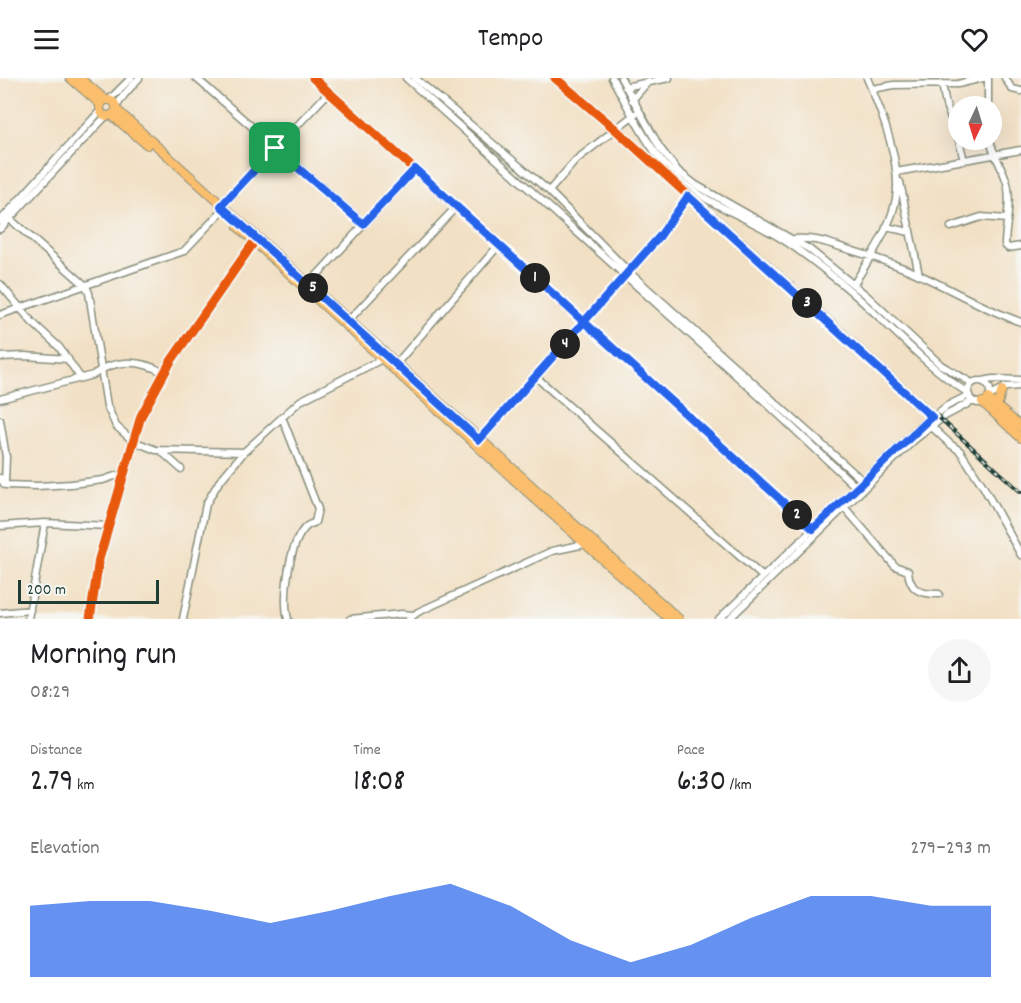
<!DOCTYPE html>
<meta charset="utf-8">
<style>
:root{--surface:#fff;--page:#f6f6f6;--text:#202124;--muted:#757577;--accent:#2563eb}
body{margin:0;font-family:Dekko,sans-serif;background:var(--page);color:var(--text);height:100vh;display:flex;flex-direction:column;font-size:22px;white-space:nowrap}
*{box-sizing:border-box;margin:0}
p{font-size:20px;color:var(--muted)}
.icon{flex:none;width:33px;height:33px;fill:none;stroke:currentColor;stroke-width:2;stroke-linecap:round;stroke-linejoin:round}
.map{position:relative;height:541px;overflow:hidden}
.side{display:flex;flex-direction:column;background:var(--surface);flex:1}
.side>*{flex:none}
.needle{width:39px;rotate:184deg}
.buttons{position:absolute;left:948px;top:18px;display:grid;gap:12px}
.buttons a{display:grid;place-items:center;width:54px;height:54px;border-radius:50%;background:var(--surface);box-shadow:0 6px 24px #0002;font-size:30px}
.scale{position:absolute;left:18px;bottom:15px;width:141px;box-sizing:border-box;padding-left:6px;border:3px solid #1f3d34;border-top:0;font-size:16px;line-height:21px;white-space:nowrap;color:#1f3d34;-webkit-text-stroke:4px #f6f6f2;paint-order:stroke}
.pin{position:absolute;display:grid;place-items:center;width:51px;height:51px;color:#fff;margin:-26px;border-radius:12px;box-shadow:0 3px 9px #0006}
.km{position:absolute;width:30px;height:30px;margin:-15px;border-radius:50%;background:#222;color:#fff;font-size:16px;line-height:30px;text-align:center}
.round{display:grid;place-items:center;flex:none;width:63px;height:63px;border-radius:32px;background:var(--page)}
.headline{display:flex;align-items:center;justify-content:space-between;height:102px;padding:0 30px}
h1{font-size:33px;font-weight:600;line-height:45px}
.figures{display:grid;grid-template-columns:repeat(3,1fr);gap:9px;height:102px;padding:6px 30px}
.figures div{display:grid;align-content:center}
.figures b{font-size:30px;font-weight:600}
.figures small{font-size:16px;font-weight:400}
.figures p{font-size:16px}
.chart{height:168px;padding:12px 30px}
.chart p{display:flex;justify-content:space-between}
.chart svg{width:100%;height:108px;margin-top:6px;fill:var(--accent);opacity:.7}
header{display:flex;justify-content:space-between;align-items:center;height:78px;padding:0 30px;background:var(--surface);font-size:27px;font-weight:600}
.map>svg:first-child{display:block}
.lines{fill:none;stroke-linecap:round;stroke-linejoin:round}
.minor-casing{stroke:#888e7c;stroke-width:9}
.major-casing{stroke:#888e7c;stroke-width:10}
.minor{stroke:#fff;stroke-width:6}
.major{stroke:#fabe6d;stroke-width:8}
.rail-casing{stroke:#1f3d34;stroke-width:4}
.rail{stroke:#f6f6f2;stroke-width:1.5;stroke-dasharray:4.5;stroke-linecap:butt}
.cycleway-casing{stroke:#f6f6f2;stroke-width:13}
.cycleway{stroke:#e8590c;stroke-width:9}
.route-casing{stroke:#fff;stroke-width:12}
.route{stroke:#2563eb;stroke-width:8}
</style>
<header><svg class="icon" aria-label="menu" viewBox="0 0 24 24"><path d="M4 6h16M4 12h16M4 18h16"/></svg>Tempo<svg class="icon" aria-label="heart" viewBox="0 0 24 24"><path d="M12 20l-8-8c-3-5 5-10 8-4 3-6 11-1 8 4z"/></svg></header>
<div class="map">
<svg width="1021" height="541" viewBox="0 0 1021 541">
<rect width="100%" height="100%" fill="#f6f6f2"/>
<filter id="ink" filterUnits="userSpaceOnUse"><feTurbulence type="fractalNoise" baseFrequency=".0167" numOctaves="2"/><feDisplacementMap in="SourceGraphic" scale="12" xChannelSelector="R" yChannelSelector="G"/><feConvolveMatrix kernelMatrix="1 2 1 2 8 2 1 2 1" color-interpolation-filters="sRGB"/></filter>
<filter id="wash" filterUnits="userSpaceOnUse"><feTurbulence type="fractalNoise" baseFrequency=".008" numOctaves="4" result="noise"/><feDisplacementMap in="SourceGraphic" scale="24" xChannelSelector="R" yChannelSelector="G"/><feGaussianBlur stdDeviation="1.35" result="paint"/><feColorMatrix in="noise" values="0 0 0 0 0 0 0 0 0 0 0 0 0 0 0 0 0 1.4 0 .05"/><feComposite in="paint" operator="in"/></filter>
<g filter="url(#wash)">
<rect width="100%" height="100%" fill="#f2e0c4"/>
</g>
<g filter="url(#ink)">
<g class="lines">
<defs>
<path id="minor" d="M196,0L364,146
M313,0L813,451
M406,0L761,320L856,409
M415,0L549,113L629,194L863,403
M555,0L615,51L932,339
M612,0C631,34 648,71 676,99C707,127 748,139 782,161C803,174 822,190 841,205C884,240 920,284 968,315
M621,0L660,70L678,93L696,107L809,171L866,217L941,287L972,305
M988,0V28
M1005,0L1012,11L1021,13
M942,6L946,27L958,60
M625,9L669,0
M872,11L894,7L958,6L983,0
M109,22L131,0
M632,22L647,5
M116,29L124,17L139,0
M959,62L964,83
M990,62C993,79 1006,93 1008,110C1011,129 1005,149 1005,167L1008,170L1021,168
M896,94L1021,72
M900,104L919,197
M549,113L576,82L635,36
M221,128L329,14
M10,141L86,208L89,215L107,328L116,348L133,363L156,372L244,374
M0,143L101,32
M886,149L910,154
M951,149L981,139L1007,141
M0,151L107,37
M795,161C815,159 831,166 850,172C870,178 891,185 911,193C948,209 983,231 1021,244
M0,206L32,244L59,269L80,299
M309,206L415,91
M854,206C869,181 892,148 896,120C902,85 881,32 867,0
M0,237L184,173L221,134
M349,242L456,129
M0,279L25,278L68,281
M396,286L499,167
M536,299L762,498
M983,303L993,301L1021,302
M968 314a11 11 0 1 1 22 0a11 11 0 1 1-22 0Z
M989,318L1006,309L1021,308
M0,321L93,297C114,281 141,281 164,295
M282,339L318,431L315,444C313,446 309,446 307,448C289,463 282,520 288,541
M0,342L6,379L5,404
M931,348L950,366L960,373L983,408L1021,477
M479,362L660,158L689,116
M162,374L181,391
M0,400L5,407L38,408L71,406L103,402L124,395
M845,430L895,488L908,493C910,513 920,516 939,516
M0,448L45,445L109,448
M0,535L30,532
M28,541L45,445
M90,541L99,481L141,338L171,283L254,164
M183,541L206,426L219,404L244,374L300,323L382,281
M350,541L402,536L413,537
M409,541L418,534L552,473L585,466
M719,541L921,348L947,328L969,317
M729,541L913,363L945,338L973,323"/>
<path id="major" d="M70,0L101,27
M80,0L106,22
M100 30a8 8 0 1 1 16 0a8 8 0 1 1-16 0Z
M116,31L679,541
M111,37L147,67
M238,149L535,421L669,541
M988,320L1021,349
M982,324L1021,360
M997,329L1002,312"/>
</defs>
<use href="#minor" class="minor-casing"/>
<use href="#major" class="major-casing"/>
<use href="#minor" class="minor"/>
<use href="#major" class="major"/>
<defs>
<path id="rail" d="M561,0L691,114L1021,414"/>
</defs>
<use href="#rail" class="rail-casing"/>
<use href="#rail" class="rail"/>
<defs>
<path id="cycleway" d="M313,0L813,451
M555,0L615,51L932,339
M90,541L99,481L141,338L171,283L254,164"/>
</defs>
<use href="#cycleway" class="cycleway-casing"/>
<use href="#cycleway" class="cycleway"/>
</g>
</g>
<g class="lines" filter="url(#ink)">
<defs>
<path id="route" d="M275,70L363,146L415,91L813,451L932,339L688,118L660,158L479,362L221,128L275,70"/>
</defs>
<use href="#route" class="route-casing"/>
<use href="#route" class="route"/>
</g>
</svg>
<div class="buttons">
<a><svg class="needle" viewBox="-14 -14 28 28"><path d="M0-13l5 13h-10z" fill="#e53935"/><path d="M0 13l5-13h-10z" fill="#757577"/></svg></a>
</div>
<div class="scale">200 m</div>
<div class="pin" style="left:275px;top:70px;background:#1e9e55"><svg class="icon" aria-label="arrive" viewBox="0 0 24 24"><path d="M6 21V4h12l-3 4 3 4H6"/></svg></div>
<b class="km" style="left:535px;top:200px">1</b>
<b class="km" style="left:797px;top:437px">2</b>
<b class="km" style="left:807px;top:225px">3</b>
<b class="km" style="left:565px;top:266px">4</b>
<b class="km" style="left:313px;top:210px">5</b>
</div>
<section class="side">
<div class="headline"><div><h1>Morning run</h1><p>08:29</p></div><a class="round"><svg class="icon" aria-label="share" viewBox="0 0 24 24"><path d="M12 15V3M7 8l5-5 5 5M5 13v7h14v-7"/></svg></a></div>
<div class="figures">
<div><p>Distance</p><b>2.79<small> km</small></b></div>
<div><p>Time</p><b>18:08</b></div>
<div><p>Pace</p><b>6:30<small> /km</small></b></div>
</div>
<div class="chart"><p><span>Elevation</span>279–293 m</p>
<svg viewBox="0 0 160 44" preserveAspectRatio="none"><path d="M0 44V15L10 13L20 13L30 17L40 22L50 17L60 11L70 6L80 15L90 29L100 38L110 31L120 20L130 11L140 11L150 15L160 15V44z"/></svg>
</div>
</section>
